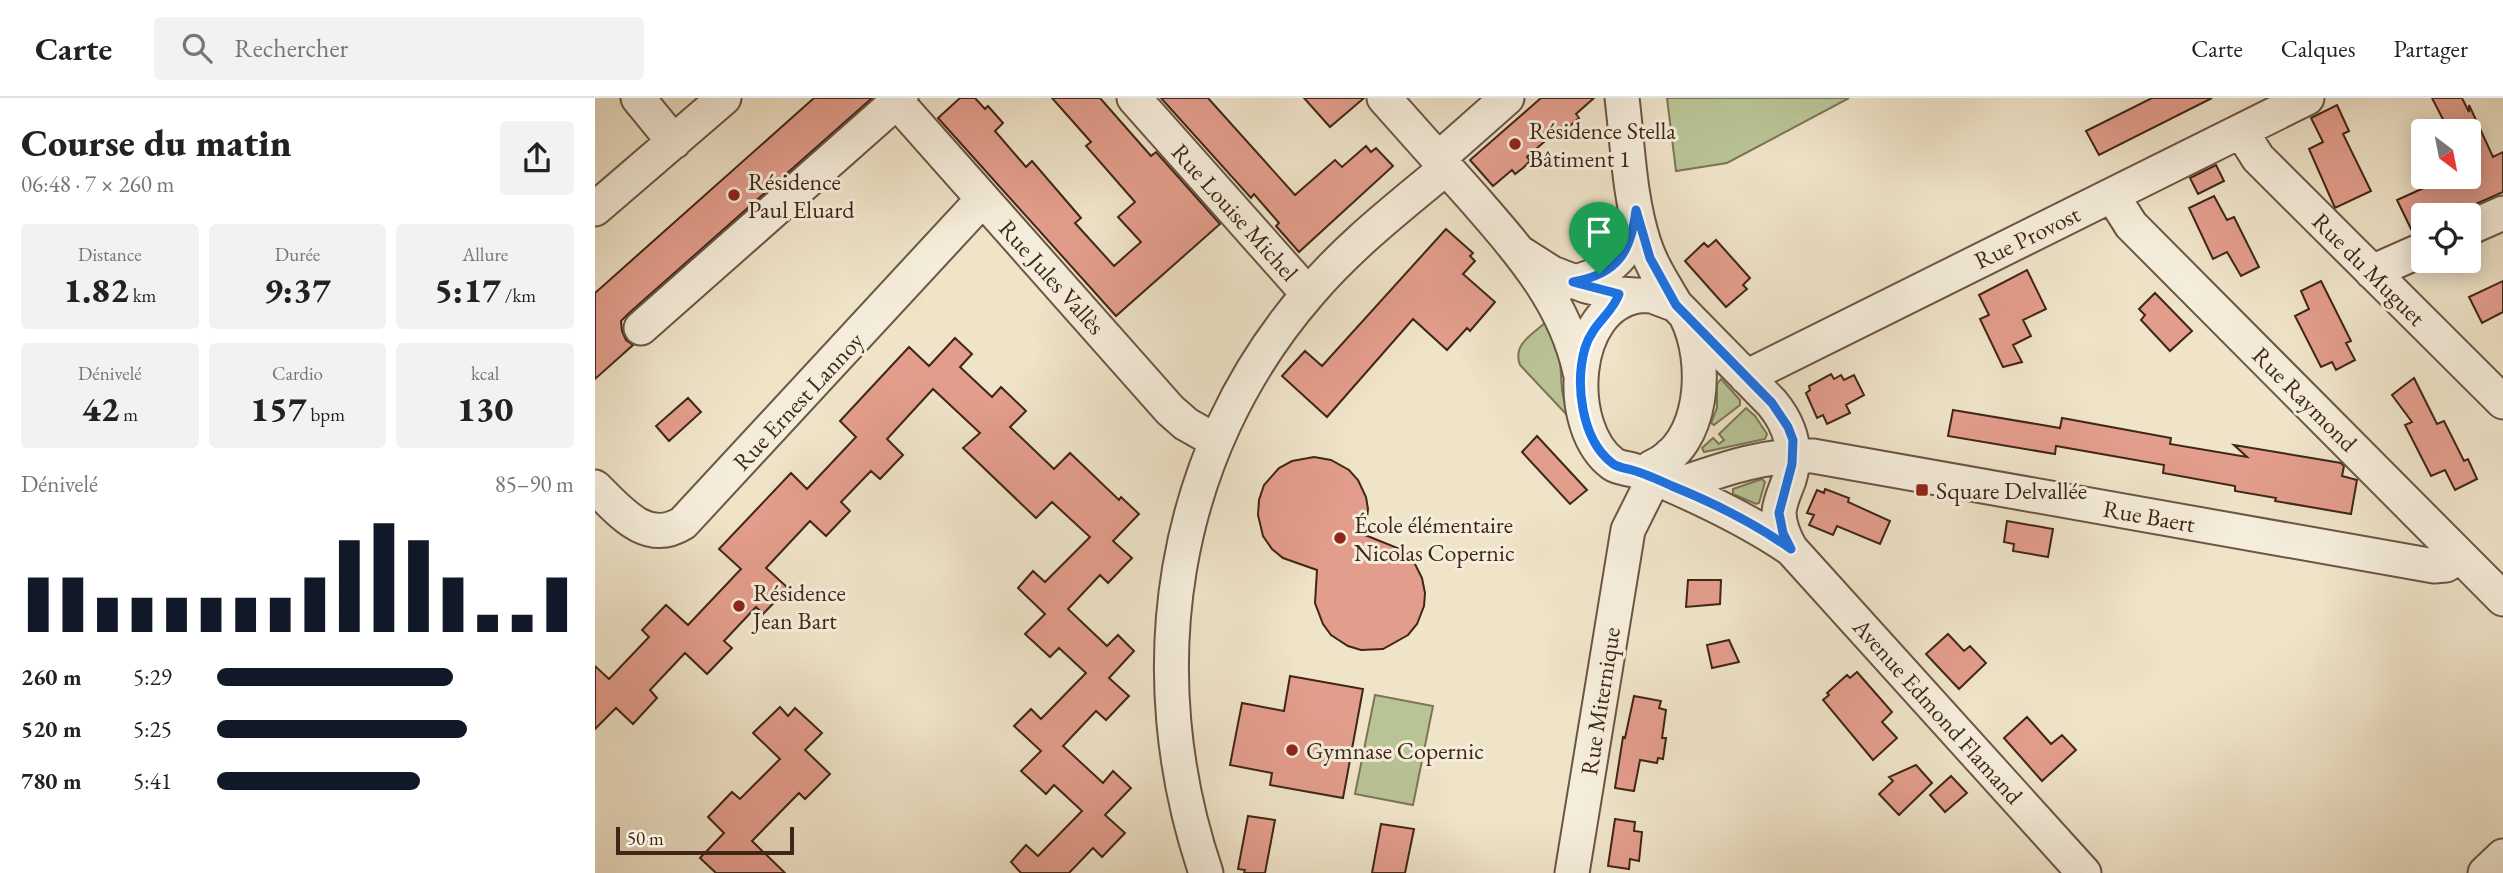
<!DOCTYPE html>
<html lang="fr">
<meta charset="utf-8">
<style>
:root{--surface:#fff;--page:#f2f2f2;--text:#222;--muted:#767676;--line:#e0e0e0;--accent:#111827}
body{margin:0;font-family:"EB Garamond",serif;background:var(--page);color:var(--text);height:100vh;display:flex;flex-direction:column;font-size:26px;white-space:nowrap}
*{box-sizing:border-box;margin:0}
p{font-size:23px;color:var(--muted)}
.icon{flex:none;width:38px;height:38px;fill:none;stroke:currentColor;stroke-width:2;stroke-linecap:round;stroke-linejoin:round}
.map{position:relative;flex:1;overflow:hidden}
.sheet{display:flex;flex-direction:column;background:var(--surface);width:595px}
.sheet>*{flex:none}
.needle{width:46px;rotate:148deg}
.tools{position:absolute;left:1816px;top:21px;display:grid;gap:14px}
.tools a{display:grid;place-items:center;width:70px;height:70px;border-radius:7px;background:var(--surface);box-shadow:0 4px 18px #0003;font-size:35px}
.scale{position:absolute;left:21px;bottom:18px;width:178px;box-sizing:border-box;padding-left:7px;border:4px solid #3f2617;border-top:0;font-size:19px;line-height:24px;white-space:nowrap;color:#3f2617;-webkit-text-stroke:5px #f5eddb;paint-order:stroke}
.pin{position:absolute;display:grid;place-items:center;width:60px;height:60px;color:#fff;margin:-72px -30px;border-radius:50% 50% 50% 0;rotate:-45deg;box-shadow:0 0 7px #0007}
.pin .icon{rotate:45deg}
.round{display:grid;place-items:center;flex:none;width:74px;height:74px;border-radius:7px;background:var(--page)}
.summary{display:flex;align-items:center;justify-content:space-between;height:119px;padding:0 21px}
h1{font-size:38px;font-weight:800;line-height:52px}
.stats{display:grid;grid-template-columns:repeat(3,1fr);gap:10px;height:119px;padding:7px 21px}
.stats div{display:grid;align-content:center;border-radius:7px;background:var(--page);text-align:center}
.stats b{font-size:35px;font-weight:800}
.stats small{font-size:19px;font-weight:400}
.stats p{font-size:19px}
.chart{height:196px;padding:14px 21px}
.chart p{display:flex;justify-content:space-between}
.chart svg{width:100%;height:126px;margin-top:7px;stroke:var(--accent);stroke-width:6}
ul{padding:0 21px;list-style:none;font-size:23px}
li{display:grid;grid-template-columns:112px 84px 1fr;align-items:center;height:52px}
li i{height:18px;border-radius:9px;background:var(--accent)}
header{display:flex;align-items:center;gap:42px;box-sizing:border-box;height:98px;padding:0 35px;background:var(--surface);border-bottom:2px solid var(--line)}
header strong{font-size:33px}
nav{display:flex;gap:38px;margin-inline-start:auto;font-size:24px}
.search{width:490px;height:63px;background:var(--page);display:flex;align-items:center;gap:18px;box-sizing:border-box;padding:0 24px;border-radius:7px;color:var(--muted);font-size:26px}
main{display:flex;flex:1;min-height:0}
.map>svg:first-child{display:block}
.green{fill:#b9c496;stroke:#7c7556;stroke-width:2}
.building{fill:#e39d8c;stroke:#3f2617;stroke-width:2}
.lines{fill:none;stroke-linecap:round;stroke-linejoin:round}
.minor-casing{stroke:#6b5543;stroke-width:37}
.minor{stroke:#f5eddb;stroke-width:33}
.route-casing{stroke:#fff;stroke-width:14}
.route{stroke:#1a73e8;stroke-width:9}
.poi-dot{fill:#8f2418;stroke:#f5eddb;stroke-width:2.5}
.labels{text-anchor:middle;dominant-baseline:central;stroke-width:6;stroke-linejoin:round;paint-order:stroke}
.poi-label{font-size:24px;fill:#3f2617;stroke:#f5eddb;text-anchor:start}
.street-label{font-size:24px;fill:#3f2617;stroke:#f5eddb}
</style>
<header>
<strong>Carte</strong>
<div class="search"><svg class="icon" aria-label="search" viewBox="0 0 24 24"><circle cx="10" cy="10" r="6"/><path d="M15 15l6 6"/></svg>Rechercher</div>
<nav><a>Carte</a><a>Calques</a><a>Partager</a></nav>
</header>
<main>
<section class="sheet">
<div class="summary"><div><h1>Course du matin</h1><p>06:48 · 7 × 260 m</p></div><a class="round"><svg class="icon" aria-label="share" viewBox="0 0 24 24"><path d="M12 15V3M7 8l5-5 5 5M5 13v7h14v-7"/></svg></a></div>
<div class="stats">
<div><p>Distance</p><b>1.82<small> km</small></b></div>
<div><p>Durée</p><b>9:37</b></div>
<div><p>Allure</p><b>5:17<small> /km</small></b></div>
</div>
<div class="stats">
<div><p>Dénivelé</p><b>42<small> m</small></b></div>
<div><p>Cardio</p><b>157<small> bpm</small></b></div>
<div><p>kcal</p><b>130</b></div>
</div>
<div class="chart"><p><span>Dénivelé</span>85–90 m</p>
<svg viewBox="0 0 160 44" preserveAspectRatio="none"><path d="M5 44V25M15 44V25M25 44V32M35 44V32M45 44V32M55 44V32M65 44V32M75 44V32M85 44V25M95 44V12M105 44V6M115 44V12M125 44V25M135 44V38M145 44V38M155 44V25"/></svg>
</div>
<ul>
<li><b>260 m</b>5:29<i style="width:66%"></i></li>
<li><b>520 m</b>5:25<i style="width:70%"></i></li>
<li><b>780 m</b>5:41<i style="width:57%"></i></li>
</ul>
</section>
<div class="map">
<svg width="1908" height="775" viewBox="0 0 1908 775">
<rect width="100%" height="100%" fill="#efe3c8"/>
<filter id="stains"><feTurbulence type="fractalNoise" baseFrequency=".00286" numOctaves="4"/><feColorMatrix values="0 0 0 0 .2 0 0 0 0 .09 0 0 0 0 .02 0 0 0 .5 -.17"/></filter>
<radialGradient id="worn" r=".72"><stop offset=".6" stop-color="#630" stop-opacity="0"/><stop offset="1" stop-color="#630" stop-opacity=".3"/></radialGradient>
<path class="green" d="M1072,0H1254L1132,65L1081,73Z
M951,224L965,263L967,292L972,317L925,267C917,246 938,236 951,224Z
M1126,281L1145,302V307L1119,327L1116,325L1122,310V286Z
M1151,310L1160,318L1172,336L1170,341L1109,354L1107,350L1118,340L1124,346L1129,342L1124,336Z
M1167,381L1170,384L1164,405L1161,406L1138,396V391Z
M780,597L838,608L818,707L760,696Z"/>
<path class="building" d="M219,0H277L33,216L26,223L27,233L31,242L38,247L0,281V195Z
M365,0H380L390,11L393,8L408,25L400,33L431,69L437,63L486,120L480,125L519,168L546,144L523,119L540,104L491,48L496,44L457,0H505L556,58L561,54L625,126L521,218L343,20Z
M566,0H613L700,97L740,62L747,69L771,48L776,54L781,50L798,68L704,154L681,128L684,125L659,96L656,100Z
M709,0H769L735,29Z
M946,0H999L981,16L984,20L977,26L969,33L966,29L932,59L935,63L928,70L920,76L917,72L898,88L875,62Z
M1557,0H1617L1504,57L1491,33Z
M1837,0H1867L1874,14V7L1898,59L1908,54V94L1856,117H1829V132L1818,135L1802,102L1853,79H1874V33H1854Z
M1742,7L1754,33L1748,36L1776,93L1740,110L1714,51L1728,44L1716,20Z
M1621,67L1629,83L1603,96L1595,80Z
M1619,98L1632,122L1639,119L1664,169L1646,178L1632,154L1618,161L1594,110Z
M851,131L878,155L875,158L880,163L868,176L900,204L875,233L872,230L852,252L818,221L732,319L687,278L710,253L727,268Z
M1121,142L1155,180L1148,187L1152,191L1131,209L1090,163L1109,145L1113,149Z
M1432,172L1451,211L1428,222L1436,238L1418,247L1427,264L1408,269L1385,221L1394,217L1384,197Z
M1726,183L1756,243L1751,245L1760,262L1741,272L1737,264L1726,269L1700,218L1714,211L1706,193Z
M1908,183V214L1887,225L1874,199Z
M1560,195L1597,233L1575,253L1546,222L1550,217L1544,211Z
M360,240L377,256L365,269L397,299L406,289L431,313L415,329L459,371L475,355L524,402L526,399L544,416L518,443L537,460L513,485L505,477L473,511L512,548L523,537L539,553L514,580L534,598L511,622L501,613L468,648L508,685L518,673L536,690L510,717L530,735L507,759L498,750L474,775H426L416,764L431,747L443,758L487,713L459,687L451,696L426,673L446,653L419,628L436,611L446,621L491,575L464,550L455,559L430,536L450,516L423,490L438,473L450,484L495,439L457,404L441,420L368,350L385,335L338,291L292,341L308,357L285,381L276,373L246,404L255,413L231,438L215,423L171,470L193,490L168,516L161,509L129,543L137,550L112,576L90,555L55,592L62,600L38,626L21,610L0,631V568L14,581L54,539L47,532L71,507L93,527L146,471L124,451L196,375L212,391L261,339L245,323L314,249L334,268Z
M1236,276L1239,281L1246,277L1249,282L1259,277L1269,297L1251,307L1255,315L1232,326L1228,317L1222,320L1211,295L1215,292L1214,288Z
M1819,280L1842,326L1849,323L1869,363L1873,361L1882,381L1860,392L1850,372L1836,378L1810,327L1817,324L1797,297Z
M93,300L106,314L74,343L61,328Z
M1358,312L1465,330L1467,320L1576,340L1575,346L1652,359L1639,347L1746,365L1749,368L1747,378L1762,382L1756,416L1680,403L1681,400L1640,393V388L1568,375L1569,367L1461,348L1460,356L1353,338Z
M942,338L992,392L975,406L927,354Z
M719,359L736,362L754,372L763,382L771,399L773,411L770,437L805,451L820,466L827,480L830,495L829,508L822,526L813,537L788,551L766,552L753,548L736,537L728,526L720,505L722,472L688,460L677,451L668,438L663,417L664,402L669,387L684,370L697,363Z
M1230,391L1254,400L1253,404L1295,423L1285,446L1242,428L1238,437L1214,427L1219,417L1212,415L1222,392L1229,395Z
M1412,423L1458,431L1453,459L1418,453L1419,446L1409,444Z
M1093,482H1126L1125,506L1091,509Z
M1353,536L1369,553L1375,548L1391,565L1364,591L1331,556Z
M1134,542L1144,564L1117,570L1112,547Z
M1262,574L1297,614L1287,624L1302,640L1278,662L1228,602L1234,597L1232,595L1252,577L1255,580Z
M695,578L768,591L748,700L675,687L677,675L635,667L647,605L689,613Z
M1039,598L1066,603L1064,610L1071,612L1067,640H1071L1068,661L1063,660L1062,665L1045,662L1039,693L1020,690L1028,639L1030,640Z
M185,609L193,618L200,610L227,635L210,652L235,676L210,701L204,695L157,743L190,775H121L105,760L129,735L113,719L137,694L145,701L185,661L158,635Z
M1432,619L1456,646L1467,637L1481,652L1447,683L1409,640Z
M1321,667L1337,685L1304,717L1284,696L1298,683L1294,679Z
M1356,678L1372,695L1350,714L1335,697Z
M653,718L680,722L670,775H649L650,772L643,771Z
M1020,721L1040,724L1039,733L1047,734L1044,763L1035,761L1034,771L1013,768Z
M786,726L819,731L810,775H777Z"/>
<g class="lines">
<defs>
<path id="minor" d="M43,0L79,44
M539,0L713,196
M789,0C819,34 849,67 879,101C925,154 970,204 985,274
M1027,0C1033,48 1034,99 1049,145C1056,167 1069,187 1081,207
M302,4L575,312L591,326L621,343
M1646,33L1663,60L1908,304
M843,61L912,0
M1517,97L1536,127L1908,501
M0,111L129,0
M1874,130L1908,115
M927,156L957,175L991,188L1024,196L1057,198L1081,207L1177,305C1196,328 1203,353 1194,382C1190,393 1185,403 1184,414C1184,428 1189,439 1196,451L1489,775
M1777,174L1829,151
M978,184C1005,179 1022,166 1036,143
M1044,198C975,208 969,330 1018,366C1024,370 1031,370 1038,372C1052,376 1065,382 1078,388C1119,406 1159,426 1196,451
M46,230L306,0
M1151,279L1712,0
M1057,369C1110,347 1114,263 1091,218
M1079,388C1123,373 1171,355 1218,358L1839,468L1851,467L1865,458
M0,389C25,413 51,448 88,425L388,101
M611,775C543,575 574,356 715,194C755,147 804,109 851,70
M977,775L1033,432L1056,386L1075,357
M1890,775L1908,758"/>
</defs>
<use href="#minor" class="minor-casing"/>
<use href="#minor" class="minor"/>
</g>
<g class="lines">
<defs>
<path id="route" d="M1041,112L1055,160L1081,207L1177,305L1193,329L1198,342L1197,366L1184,415L1188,435L1196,451C1159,425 1119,405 1077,388C1064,382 1051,376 1037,372C1030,370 1023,370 1017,365C986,341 980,285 990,250C997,226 1018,215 1024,196L978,184C1023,176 1036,154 1041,112Z"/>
</defs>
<use href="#route" class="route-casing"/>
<use href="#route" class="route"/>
</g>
<g class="poi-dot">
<circle cx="920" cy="46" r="7"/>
<circle cx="139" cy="97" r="7"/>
<rect x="1320" y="385" width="14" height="14" rx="3.5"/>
<circle cx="745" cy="440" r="7"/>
<circle cx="144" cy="508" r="7"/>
<circle cx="697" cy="652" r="7"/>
</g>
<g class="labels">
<g class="poi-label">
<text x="934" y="32">Résidence Stella<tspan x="934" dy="28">Bâtiment 1</tspan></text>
<text x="153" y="83">Résidence<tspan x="153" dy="28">Paul Eluard</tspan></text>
<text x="1341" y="392">Square Delvallée</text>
<text x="759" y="426">École élémentaire<tspan x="759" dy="28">Nicolas Copernic</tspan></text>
<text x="158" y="494">Résidence<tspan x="158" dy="28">Jean Bart</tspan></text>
<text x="711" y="652">Gymnase Copernic</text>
</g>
<g class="street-label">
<text transform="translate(640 114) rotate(48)">Rue Louise Michel</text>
<text transform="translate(1432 139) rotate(-26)">Rue Provost</text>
<text transform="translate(1774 171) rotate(45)">Rue du Muguet</text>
<text transform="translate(457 179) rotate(48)">Rue Jules Vallès</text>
<text transform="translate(1710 301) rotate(45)">Rue Raymond</text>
<text transform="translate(203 303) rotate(-47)">Rue Ernest Lannoy</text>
<text transform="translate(1554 418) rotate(10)">Rue Baert</text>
<text transform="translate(1005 603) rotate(-81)">Rue Miternique</text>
<text transform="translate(1343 613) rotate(48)">Avenue Edmond Flamand</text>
</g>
</g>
<rect width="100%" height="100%" filter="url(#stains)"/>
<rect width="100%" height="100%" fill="url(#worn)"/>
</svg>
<div class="tools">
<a><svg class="needle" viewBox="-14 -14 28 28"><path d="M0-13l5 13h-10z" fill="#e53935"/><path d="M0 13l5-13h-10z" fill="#767676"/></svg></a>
<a><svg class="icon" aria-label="locate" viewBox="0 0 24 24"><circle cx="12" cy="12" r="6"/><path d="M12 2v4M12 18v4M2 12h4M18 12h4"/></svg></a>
</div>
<div class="scale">50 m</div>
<div class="pin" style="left:1004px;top:176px;background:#1e9e55"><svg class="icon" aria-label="arrive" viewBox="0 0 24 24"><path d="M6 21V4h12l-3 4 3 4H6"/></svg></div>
</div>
</main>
